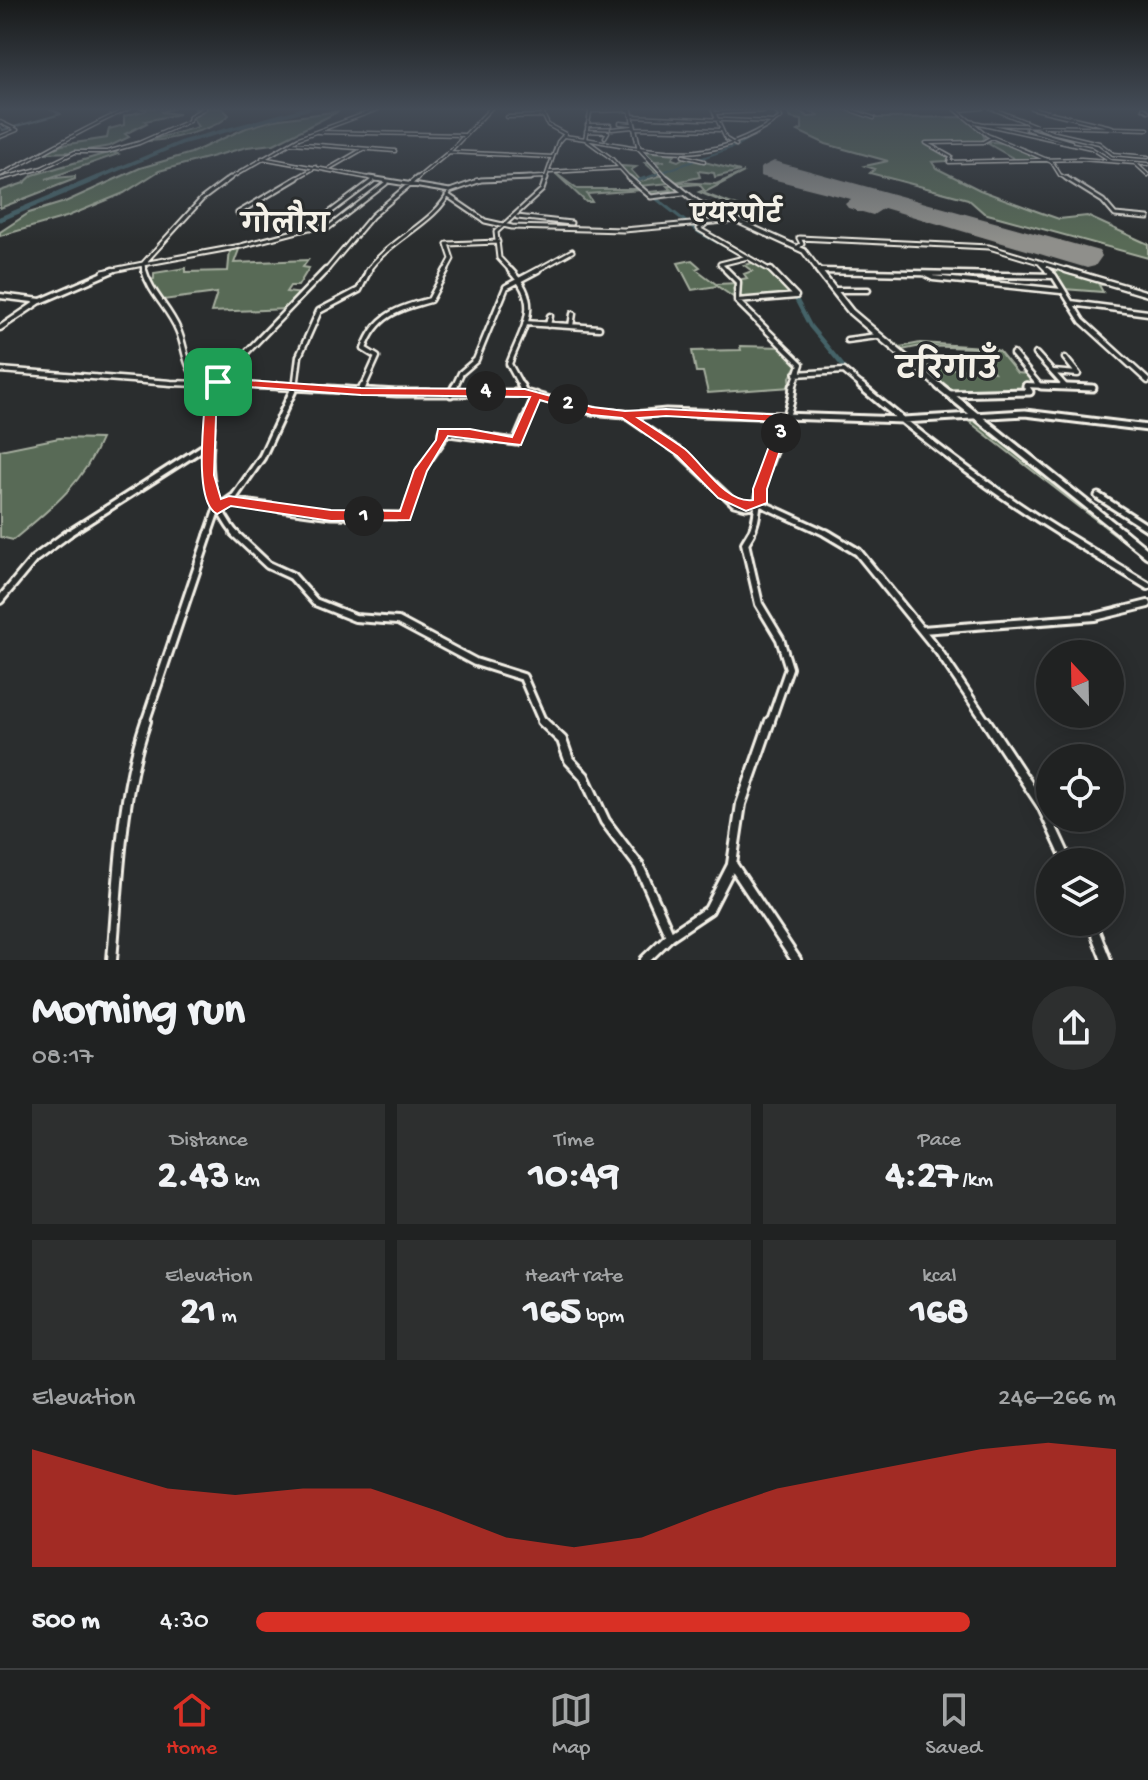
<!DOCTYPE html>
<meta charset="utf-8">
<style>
:root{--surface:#202222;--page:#2d2f2f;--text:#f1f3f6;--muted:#a2a4a5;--line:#3d3f40;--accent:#d93025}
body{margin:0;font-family:"Gochi Hand","Playpen Sans Deva",sans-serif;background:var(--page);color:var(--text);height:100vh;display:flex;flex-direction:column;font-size:30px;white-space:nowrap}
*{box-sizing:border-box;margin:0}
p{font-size:26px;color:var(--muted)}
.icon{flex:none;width:44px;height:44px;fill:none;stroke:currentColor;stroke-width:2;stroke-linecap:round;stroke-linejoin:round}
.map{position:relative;height:960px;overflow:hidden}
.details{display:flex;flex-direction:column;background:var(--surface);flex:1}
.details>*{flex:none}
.needle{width:52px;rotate:338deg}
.fabs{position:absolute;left:1036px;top:640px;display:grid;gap:16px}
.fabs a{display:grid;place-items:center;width:88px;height:88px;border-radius:50%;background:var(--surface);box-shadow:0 4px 20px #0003,0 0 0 2px var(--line);font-size:40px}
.pin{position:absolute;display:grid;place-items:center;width:68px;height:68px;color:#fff;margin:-34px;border-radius:16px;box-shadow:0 4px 12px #0006}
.km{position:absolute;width:40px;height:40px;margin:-20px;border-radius:50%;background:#222;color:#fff;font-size:22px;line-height:40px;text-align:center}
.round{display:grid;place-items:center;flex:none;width:84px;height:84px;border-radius:42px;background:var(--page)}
.head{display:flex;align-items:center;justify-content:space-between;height:136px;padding:0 32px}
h1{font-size:44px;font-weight:700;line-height:60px}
.figures{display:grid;grid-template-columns:repeat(3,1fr);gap:12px;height:136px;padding:8px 32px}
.figures div{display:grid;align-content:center;border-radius:0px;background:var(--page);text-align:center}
.figures b{font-size:40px;font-weight:700}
.figures small{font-size:22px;font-weight:400}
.figures p{font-size:22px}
.chart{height:224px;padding:16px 32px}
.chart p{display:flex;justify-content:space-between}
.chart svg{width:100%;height:144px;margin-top:8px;fill:var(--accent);opacity:.7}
ul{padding:0 32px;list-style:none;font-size:26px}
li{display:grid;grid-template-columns:128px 96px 1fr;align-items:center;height:60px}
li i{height:20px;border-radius:10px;background:var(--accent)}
.tab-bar{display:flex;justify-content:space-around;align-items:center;height:112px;border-top:2px solid var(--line);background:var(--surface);font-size:22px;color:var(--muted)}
.tab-bar a{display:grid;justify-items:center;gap:4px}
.tab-bar .selected{color:var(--accent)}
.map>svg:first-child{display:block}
.green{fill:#586b56;stroke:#a6ae9f;stroke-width:2;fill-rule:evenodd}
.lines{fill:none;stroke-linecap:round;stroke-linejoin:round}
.stream{stroke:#8b9c9b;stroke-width:2}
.canal-far3{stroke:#456368;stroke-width:2}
.canal-far2{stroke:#456368;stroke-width:3}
.canal-far1{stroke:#456368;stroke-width:4}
.canal{stroke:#456368;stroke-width:5}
.river-far1{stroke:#456368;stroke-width:4}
.river{stroke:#456368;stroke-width:5}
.taxiway{fill:#8f8f8b;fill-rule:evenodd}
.runway{fill:#8f8f8b;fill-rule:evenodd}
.minor-far5-casing{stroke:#f4f1e8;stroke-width:5}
.minor-far4-casing{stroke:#f4f1e8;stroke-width:7}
.minor-far3-casing{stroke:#f4f1e8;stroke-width:9}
.minor-far2-casing{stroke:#f4f1e8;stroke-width:11}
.minor-far1-casing{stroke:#f4f1e8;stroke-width:12}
.minor-casing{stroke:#f4f1e8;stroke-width:14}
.major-far4-casing{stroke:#f4f1e8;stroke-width:6}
.major-far3-casing{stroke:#f4f1e8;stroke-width:8}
.major-far2-casing{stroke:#f4f1e8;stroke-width:10}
.major-far1-casing{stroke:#f4f1e8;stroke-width:12}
.major-casing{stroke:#f4f1e8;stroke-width:13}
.minor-far5{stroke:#2a2d2e;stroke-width:2}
.minor-far4{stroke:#2a2d2e;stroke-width:3}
.minor-far3{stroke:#2a2d2e;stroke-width:4}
.minor-far2{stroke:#2a2d2e;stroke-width:5}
.minor-far1{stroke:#2a2d2e;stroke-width:6}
.minor{stroke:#2a2d2e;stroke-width:8}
.major-far4{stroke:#2a2d2e;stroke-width:3}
.major-far3{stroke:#2a2d2e;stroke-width:4}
.major-far2{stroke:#2a2d2e;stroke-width:5}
.major-far1{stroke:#2a2d2e;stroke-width:6}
.major{stroke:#2a2d2e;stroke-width:7}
.route{fill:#d93025;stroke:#fff;stroke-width:2;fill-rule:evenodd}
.labels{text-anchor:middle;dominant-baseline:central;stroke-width:6;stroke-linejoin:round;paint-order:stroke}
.far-neighbourhood-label{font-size:24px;font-weight:bold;fill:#f4f1e8;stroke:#2a2d2e}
.far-quarter-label{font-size:26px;font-weight:bold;fill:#f4f1e8;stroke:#2a2d2e}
.quarter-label{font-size:30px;font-weight:bold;fill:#f4f1e8;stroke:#2a2d2e}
</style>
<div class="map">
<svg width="1148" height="960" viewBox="0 0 1148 960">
<rect width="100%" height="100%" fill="#2a2d2e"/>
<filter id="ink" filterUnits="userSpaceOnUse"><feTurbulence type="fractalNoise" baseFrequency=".0125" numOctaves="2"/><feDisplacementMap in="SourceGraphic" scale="16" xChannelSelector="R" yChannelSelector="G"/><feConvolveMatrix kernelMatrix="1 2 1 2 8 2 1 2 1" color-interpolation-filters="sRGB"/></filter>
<g filter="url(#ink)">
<path class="green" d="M139,108H175L161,112L179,114L145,121L147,123L125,134L129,137L110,146L75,152L42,153L62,145L107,138L109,129L124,125V116L147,110Z
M194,108H222L229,115C217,130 165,141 147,141L198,127L193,119L198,112Z
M785,108H795L808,117L820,116L802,108H902L861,111L873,118L965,117L982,132L986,142C1003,141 1036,149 1047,162H1020L985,142L926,143L949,157L947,161L932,162L936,168L980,190L1039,212L1059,219L1087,216L1148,244V258L984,213L968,199L870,173L875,169L865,166L888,161L826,144L798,131L802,129V120L791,118Z
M339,111L274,144L247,147L159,171L124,193L66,217L0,236V232L29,213L65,202L140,168L191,153L246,128L273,120Z
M121,149L115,153L118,154L46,179L75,176V179L0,208V191L24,183L33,175Z
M642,151L675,154L672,159L678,161L685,157L740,171L715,177L714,173L698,171L700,177L676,182L716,184L744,172L703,193L758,214L754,215L758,218L738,220L726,215L747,212L699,192L704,190L699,184L678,186L654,163L665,161H652Z
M645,163H650L670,183L639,186L648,192L671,190L667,186H672L680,192H660L662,195L651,196L642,190L587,194L592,202H586L554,172L577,189H638L620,166L636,167L631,170L641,181L660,176Z
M240,247L234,263L308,260L303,267L309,268L298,286H290L286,292L303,294L287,309L211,312L217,293L163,300L149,280L154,279V273L186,268V272L228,271L230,249Z
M692,260L700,267L696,269L716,284L737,283L733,289L736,299L717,286L692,290L678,263Z
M756,262L790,289L793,297L738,298V280L747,278L744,274L752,271L744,265Z
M1053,268L1117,284L1099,285L1103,292L1064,289Z
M851,311L900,347L920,343L984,347L999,351L1017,373L1028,374L1036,384H1023L1027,391L948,393ZM921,346L976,348L994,372L923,366L902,350Z
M740,346L784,347L798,364L790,377L791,387L708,393L703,372H696L692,351L741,350Z
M971,416L1148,556V560L963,417Z
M59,438L101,439C83,484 49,510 13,540L0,537V450Z"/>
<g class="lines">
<path class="stream" d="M0,127L3,130L61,114L47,108"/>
<path class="canal-far3" d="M640,180L739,145L777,117L772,108"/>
<path class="canal-far2" d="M645,178L635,182L700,233L739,254"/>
<path class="canal-far1" d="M794,295L810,326L847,371"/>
<path class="canal" d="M989,485L1000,488"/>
<path class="river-far1" d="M92,180L183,142L309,108"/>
<path class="river" d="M0,219L97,178"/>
<path class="taxiway" d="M844,187L872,194L874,198L911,206L907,208L878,203L862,212H856V208L868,202L866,198L844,191Z"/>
<path class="runway" d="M774,161L1099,251L1102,256L1095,266L1087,268L884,208L873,215L848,208L845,204L851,199L760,176V168Z"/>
<defs>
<path id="minor-far5" d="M540,108L548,125L565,134L558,142L545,180
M591,108L585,139L611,158L631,180
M712,108L726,139L736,145
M845,108L874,118
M954,108L987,135L1052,162L1060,175L1069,180
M991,108L1051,132L1099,143L1113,154L1148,157
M1031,108L1112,127
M1143,108L1148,111
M542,109H592
M960,110L982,108
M592,111L630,110
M714,113L765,111
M631,116L774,122
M507,117L544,116
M970,121L1091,148L1110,160
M0,122L17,130L0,137
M620,123L632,124
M986,124L1148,129
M587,125H610
M633,128L722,130
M612,129L633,127
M1027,129L1071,142
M586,131L608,132L605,137
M318,132L464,135
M564,136C649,147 705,173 781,117L773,108
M992,137L983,142L926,143L951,157L949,162L1081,159L1148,164
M292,143L395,151
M449,152L553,157
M683,156L704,161
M262,158L380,180
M1136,164L1148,175
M330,168L363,149
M550,172L620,168
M0,175C44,153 85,127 130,108
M0,179L42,168L75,152H107L139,143L189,121L190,116L205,108
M227,180L299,138L381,108
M293,180L316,167
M415,180L449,152L491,108
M476,180L545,177"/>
<path id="minor-far4" d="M370,178L450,191L481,180L531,178
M629,178L651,197L683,193
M1066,178L1103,201L1115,215L1148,218
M447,195L485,221L512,227L624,230L736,220
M238,213L297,178
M517,217L571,223
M708,222L699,229L773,272
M309,228L372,181
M798,247L802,244L799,238L989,247L1072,272
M1040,263L1049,272
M821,271L851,272
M103,272L143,264L202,199L230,178
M144,272L143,264L241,246L309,228H328L386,183
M325,272L372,216L417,178
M367,272C389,239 436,223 450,191
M445,272L452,259L447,244L498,242
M512,272L499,258L496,232L542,190L546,178
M534,272L572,251
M728,272L720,264L748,257"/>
<path id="minor-far3" d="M144,270C150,293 169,308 178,330C186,348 184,366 199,381
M510,270C543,304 524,325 509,364L522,388
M726,270L738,282L737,299
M771,270L796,296L737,301L801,364L793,388
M1047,270L1054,276
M1066,270L1148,294
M821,271L1054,276L1082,321L1148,381
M925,274L933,278L1061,291
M834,290H868
M0,296L41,301L113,270
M1071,303L1148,313
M525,323L599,328
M548,325L550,316
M571,326L573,314
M0,328L40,301
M847,340L877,336
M1013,354L1039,385
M1036,354L1065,386
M0,370L171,383L311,388
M1053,372L1078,374L1065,358
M796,374L844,371L864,388
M212,388L326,270
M295,388L299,356L319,311L359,290L369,270
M363,388L377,357L364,349C376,315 397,309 430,300L446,270
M454,388L461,373L476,360L506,287L538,270
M1028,388L1026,385L1086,388"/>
<path id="minor-far2" d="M278,386L397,393H525L591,411L634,415L666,412L903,420L1025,413L1148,428
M521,386L524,392
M861,386C926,441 992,491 1064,535
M1041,386L1093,388
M361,391L363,386
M451,394L455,386
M949,394L1030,392L1026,386
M627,416L681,453L734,503L746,506L760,503L830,535
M210,443C207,480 213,506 236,535
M1098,496L1148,528
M229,501L331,515L405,516L421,470L442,440V432L516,442L536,395
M66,535L210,443L213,386
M208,535L217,509L235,496L262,457L295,386
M750,535C759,518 756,505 761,487C770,451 790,422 793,386"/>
<path id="minor-far1" d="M234,533L268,565L292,576L315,602L355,618L398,621L475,662L523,677L543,723
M751,533L745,543L759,604L780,639L789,668L770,723
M826,533L858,552L939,652L987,723
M1061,533L1148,586
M0,600L34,559L69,533
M922,630L1095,617L1148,604
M145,723L209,533"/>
<path id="minor" d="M542,721L562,740L569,760L584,776L605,821L639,866L670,936
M770,721L741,804L732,864L796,960
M986,721L1042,806L1068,862
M1091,922L1106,960
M112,960C119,880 120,797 146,721
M645,960L670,936L709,910L732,865"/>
<path id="major-far4" d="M630,108L639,148L669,180"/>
<path id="major-far3" d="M667,178L698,203L804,251L820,272"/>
<path id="major-far2" d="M818,270L851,312L941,388"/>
<path id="major-far1" d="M939,386L1125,535"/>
<path id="major" d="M1122,533L1148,554"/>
</defs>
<use href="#minor-far5" class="minor-far5-casing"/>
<use href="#minor-far4" class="minor-far4-casing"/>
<use href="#minor-far3" class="minor-far3-casing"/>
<use href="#minor-far2" class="minor-far2-casing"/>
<use href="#minor-far1" class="minor-far1-casing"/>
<use href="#minor" class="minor-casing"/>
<use href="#major-far4" class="major-far4-casing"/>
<use href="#major-far3" class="major-far3-casing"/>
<use href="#major-far2" class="major-far2-casing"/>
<use href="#major-far1" class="major-far1-casing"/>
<use href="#major" class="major-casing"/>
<use href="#minor-far5" class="minor-far5"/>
<use href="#minor-far4" class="minor-far4"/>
<use href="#minor-far3" class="minor-far3"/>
<use href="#minor-far2" class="minor-far2"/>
<use href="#minor-far1" class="minor-far1"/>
<use href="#minor" class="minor"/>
<use href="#major-far4" class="major-far4"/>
<use href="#major-far3" class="major-far3"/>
<use href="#major-far2" class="major-far2"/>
<use href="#major-far1" class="major-far1"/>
<use href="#major" class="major"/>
</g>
</g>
<linearGradient id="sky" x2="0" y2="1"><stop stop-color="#171919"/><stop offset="0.45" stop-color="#444c57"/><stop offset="1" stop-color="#444c57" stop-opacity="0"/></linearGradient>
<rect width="1148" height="242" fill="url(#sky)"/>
<path class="route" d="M218,378L361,388L525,389L592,407L625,411L666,409L786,415L791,418L767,489V503L746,511L718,498L677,456L622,418L591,415L540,400L521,445L448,436L427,471L410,520L331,521L231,506L217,514C192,502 205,412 206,387ZM221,385L361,395L530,397L512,437L470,429H438L436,440L414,470L400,511L331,510L229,496L221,499L214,475L217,388ZM666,416L778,422L753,489V500C726,504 703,464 685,449C670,438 653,428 638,418Z"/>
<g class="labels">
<g class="far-neighbourhood-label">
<text x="736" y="217">एयरपोर्ट</text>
</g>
<g class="far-quarter-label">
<text x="285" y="227">गोलौरा</text>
</g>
<g class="quarter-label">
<text x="947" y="372">टरिगाउँ</text>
</g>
</g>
</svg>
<div class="fabs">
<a><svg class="needle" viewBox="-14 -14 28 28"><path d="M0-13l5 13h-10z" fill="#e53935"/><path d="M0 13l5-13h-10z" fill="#a2a4a5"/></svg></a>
<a><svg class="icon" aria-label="locate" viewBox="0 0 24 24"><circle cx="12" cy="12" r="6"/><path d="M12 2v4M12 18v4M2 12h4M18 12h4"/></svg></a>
<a><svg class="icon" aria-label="layers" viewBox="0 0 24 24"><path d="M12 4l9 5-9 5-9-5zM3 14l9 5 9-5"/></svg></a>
</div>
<div class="pin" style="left:218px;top:382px;background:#1e9e55"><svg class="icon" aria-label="arrive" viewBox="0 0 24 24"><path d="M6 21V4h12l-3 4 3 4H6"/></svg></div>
<b class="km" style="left:364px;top:516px">1</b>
<b class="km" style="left:568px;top:404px">2</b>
<b class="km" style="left:781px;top:433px">3</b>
<b class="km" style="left:486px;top:391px">4</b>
</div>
<section class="details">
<div class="head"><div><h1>Morning run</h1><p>08:17</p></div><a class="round"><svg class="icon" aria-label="share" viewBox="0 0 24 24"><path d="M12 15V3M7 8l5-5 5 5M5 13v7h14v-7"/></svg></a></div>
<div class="figures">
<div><p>Distance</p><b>2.43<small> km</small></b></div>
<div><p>Time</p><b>10:49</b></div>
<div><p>Pace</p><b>4:27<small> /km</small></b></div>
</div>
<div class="figures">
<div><p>Elevation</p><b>21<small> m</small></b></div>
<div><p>Heart rate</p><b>165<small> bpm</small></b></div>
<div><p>kcal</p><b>168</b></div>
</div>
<div class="chart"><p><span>Elevation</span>246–266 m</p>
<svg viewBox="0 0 160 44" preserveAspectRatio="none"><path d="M0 44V8L10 14L20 20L30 22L40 20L50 20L60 27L70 35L80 38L90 35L100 27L110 20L120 16L130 12L140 8L150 6L160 8V44z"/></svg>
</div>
<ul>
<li><b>500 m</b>4:30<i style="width:83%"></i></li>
</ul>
</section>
<nav class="tab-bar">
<a class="selected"><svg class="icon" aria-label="home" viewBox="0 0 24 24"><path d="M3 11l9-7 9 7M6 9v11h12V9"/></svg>Home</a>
<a><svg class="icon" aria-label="map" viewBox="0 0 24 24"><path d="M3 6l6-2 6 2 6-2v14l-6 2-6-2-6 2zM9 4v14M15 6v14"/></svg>Map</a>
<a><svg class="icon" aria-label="saved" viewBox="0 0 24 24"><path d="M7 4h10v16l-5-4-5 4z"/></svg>Saved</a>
</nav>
